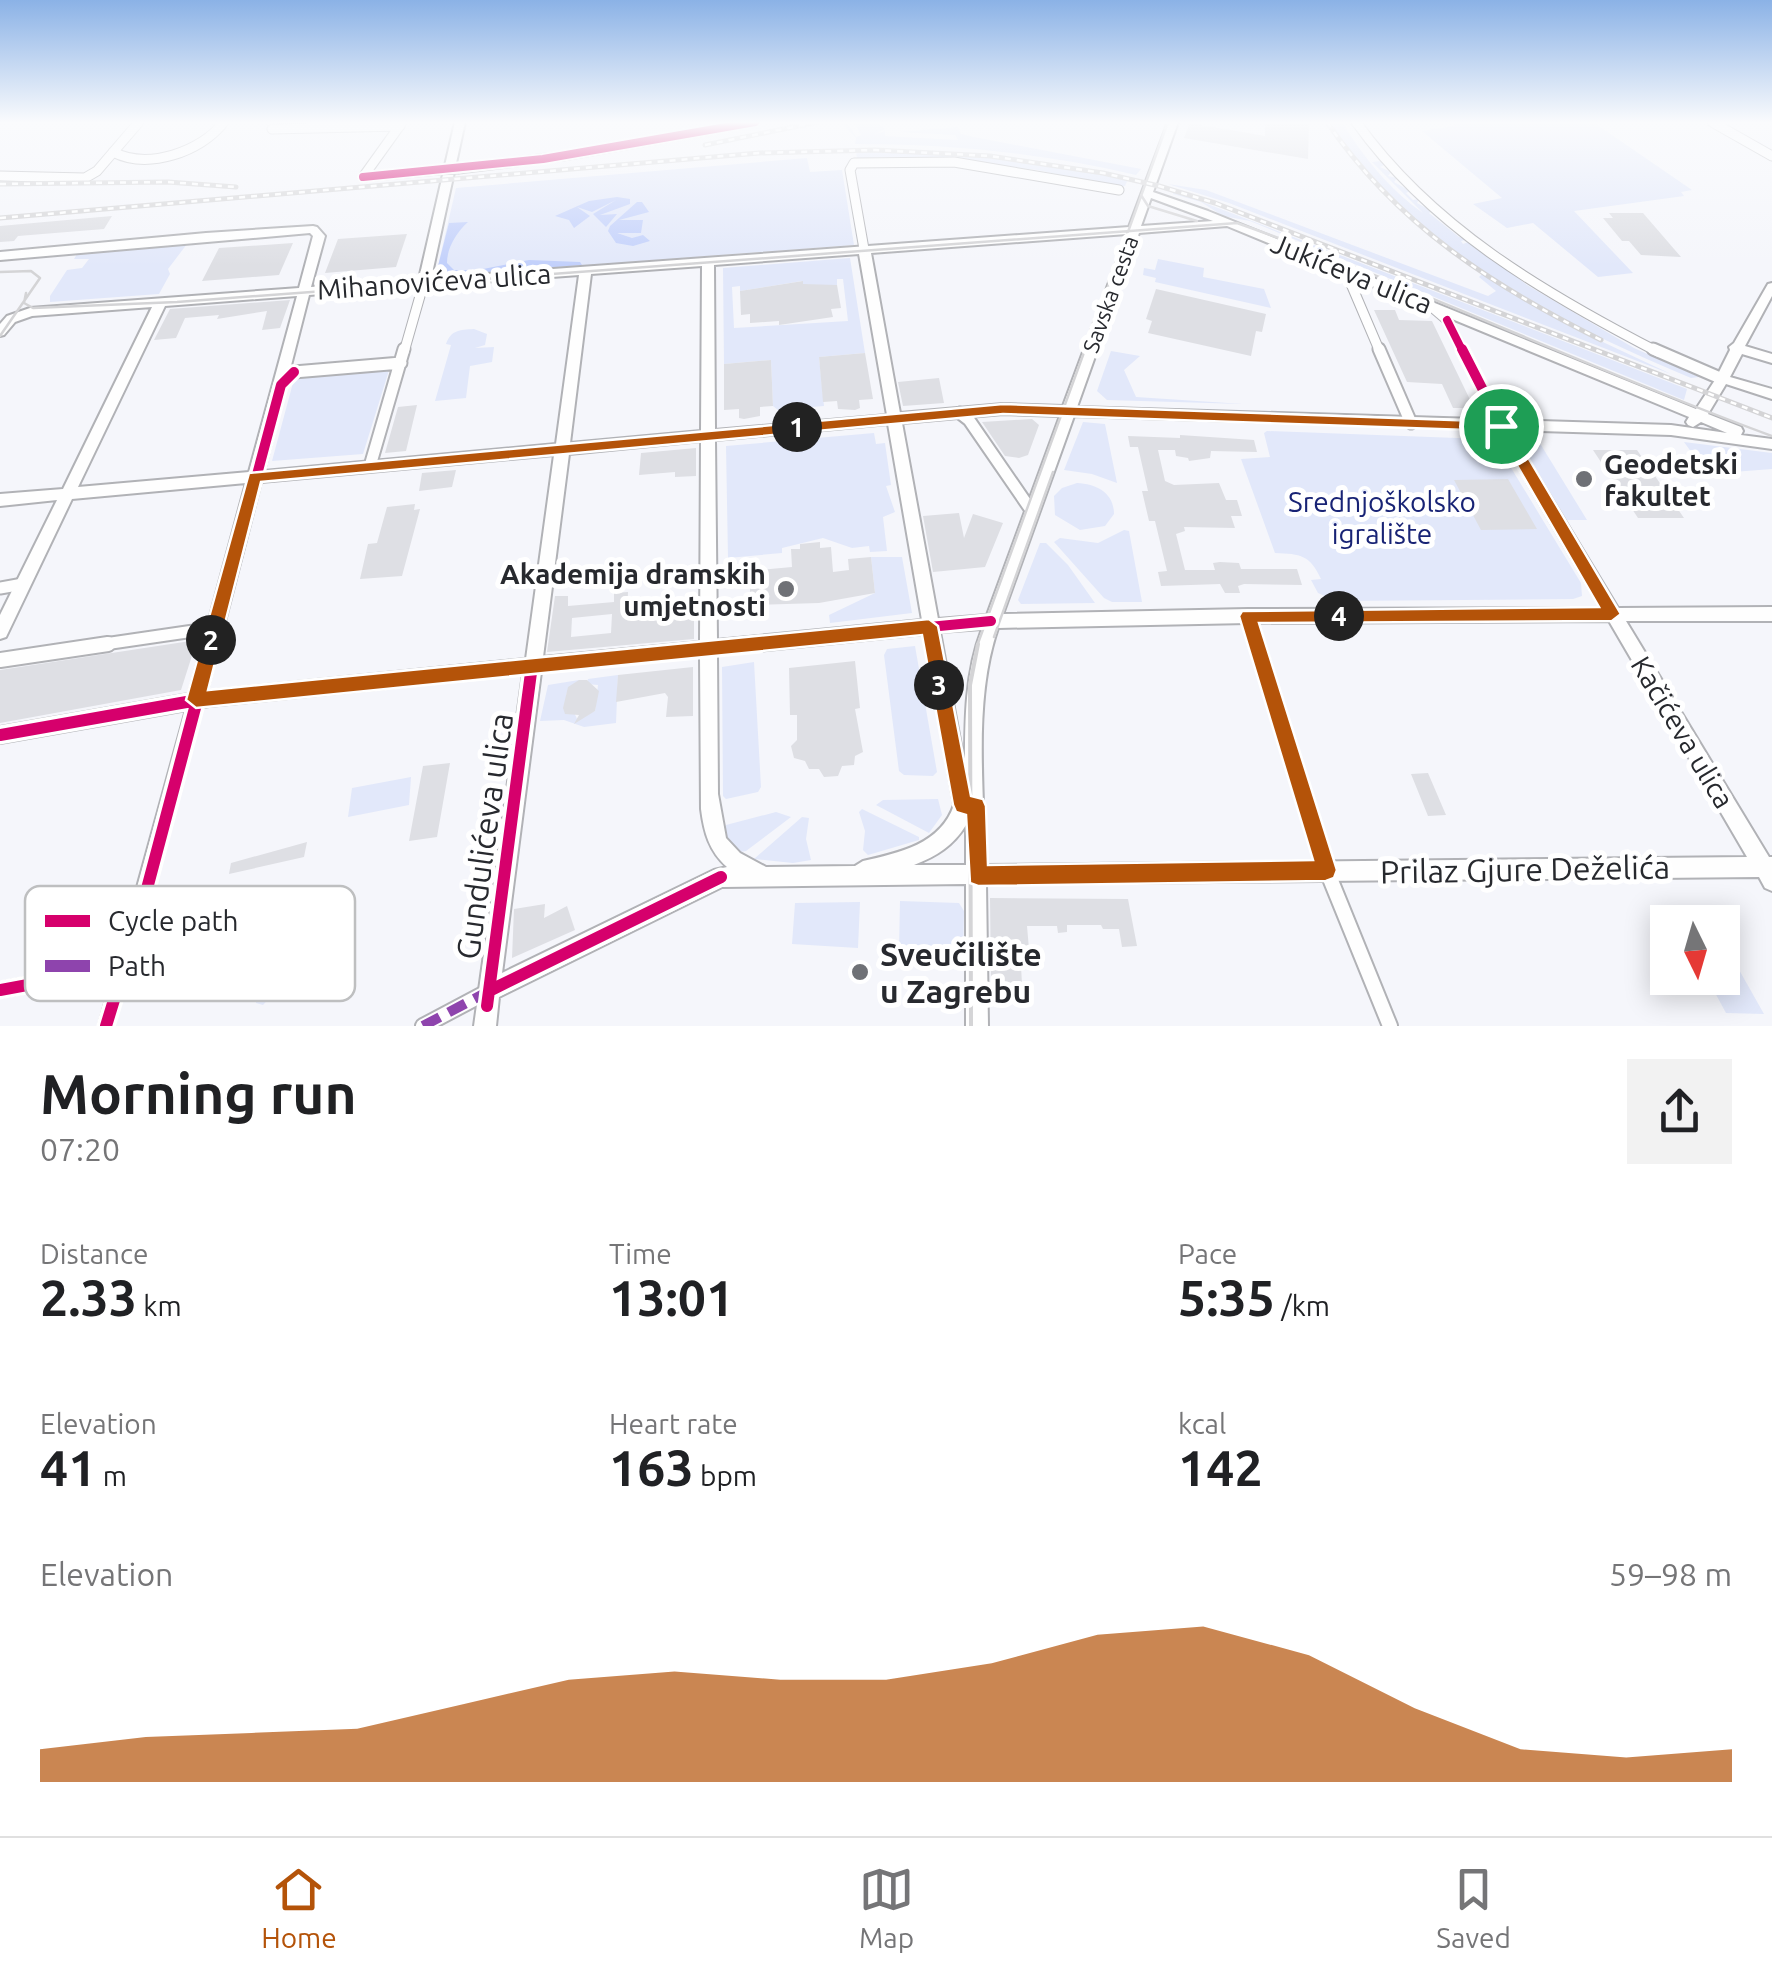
<!DOCTYPE html>
<meta charset="utf-8">
<style>
:root{--surface:#fff;--page:#f2f2f2;--text:#202124;--muted:#757577;--line:#e0e0e0;--accent:#b45309}
body{margin:0;font-family:Ubuntu,sans-serif;background:var(--page);color:var(--text);height:100vh;display:flex;flex-direction:column;font-size:38px;white-space:nowrap}
*{box-sizing:border-box;margin:0}
p{font-size:32px;color:var(--muted)}
.icon{flex:none;width:55px;height:55px;fill:none;stroke:currentColor;stroke-width:2;stroke-linecap:round;stroke-linejoin:round}
.map{position:relative;height:1026px;overflow:hidden}
.sheet{display:flex;flex-direction:column;background:var(--surface);flex:1}
.sheet>*{flex:none}
.needle{width:65px;rotate:175deg}
.fabs{position:absolute;left:1650px;top:905px;display:grid;gap:20px}
.fabs a{display:grid;place-items:center;width:90px;height:90px;border-radius:0px;background:var(--surface);box-shadow:0 5px 25px #0003;font-size:50px}
.pin{position:absolute;display:grid;place-items:center;width:85px;height:85px;color:#fff;margin:-42px;border:5px solid #fff;border-radius:50%;box-shadow:0 2px 10px #0007}
.km{position:absolute;width:50px;height:50px;margin:-25px;border-radius:50%;background:#222;color:#fff;font-size:28px;line-height:50px;text-align:center}
.round{display:grid;place-items:center;flex:none;width:105px;height:105px;border-radius:0px;background:var(--page)}
.headline{display:flex;align-items:center;justify-content:space-between;height:170px;padding:0 40px}
h1{font-size:55px;font-weight:600;line-height:75px}
.figures{display:grid;grid-template-columns:repeat(3,1fr);gap:15px;height:170px;padding:10px 40px}
.figures div{display:grid;align-content:center}
.figures b{font-size:50px;font-weight:600}
.figures small{font-size:28px;font-weight:400}
.figures p{font-size:28px}
.chart{height:280px;padding:20px 40px}
.chart p{display:flex;justify-content:space-between}
.chart svg{width:100%;height:180px;margin-top:10px;fill:var(--accent);opacity:.7}
.tab-bar{display:flex;justify-content:space-around;align-items:center;height:140px;border-top:2px solid var(--line);background:var(--surface);font-size:28px;color:var(--muted)}
.tab-bar a{display:grid;justify-items:center;gap:5px}
.tab-bar .selected{color:var(--accent)}
.map>svg:first-child{display:block}
.green{fill:#e2e8fa;fill-rule:evenodd}
.forest{fill:#c2d0fb}
.building{fill:#dedfe4;fill-rule:evenodd}
.lines{fill:none;stroke-linecap:round;stroke-linejoin:round}
.street-far2-casing{stroke:#b1b2b6;stroke-width:11}
.street-far1-casing{stroke:#b1b2b6;stroke-width:15}
.street-casing{stroke:#b1b2b6;stroke-width:18}
.secondary-casing{stroke:#b1b2b6;stroke-width:4}
.street-far2{stroke:#fefefe;stroke-width:9}
.street-far1{stroke:#fefefe;stroke-width:11}
.street{stroke:#fefefe;stroke-width:14}
.secondary{fill:#fefefe;fill-rule:evenodd}
.tram-far1{stroke:#d4d4d6;stroke-width:2.5}
.tram{stroke:#d4d4d6;stroke-width:4}
.rail-casing{stroke:#d4d4d6;stroke-width:5}
.rail{stroke:#fff;stroke-width:2.5;stroke-dasharray:6;stroke-linecap:butt}
.street-bridge-casing{stroke:#b1b2b6;stroke-width:11;stroke-linecap:butt}
.street-bridge{stroke:#fefefe;stroke-width:9}
.quiet{stroke:#8e44ad;stroke-width:10;stroke-dasharray:19 10;stroke-linecap:butt}
.cycleway-far2-casing{stroke:#fff;stroke-width:12}
.cycleway-far1-casing{stroke:#fff;stroke-width:16}
.cycleway-casing{stroke:#fff;stroke-width:19}
.cycleway-far2{stroke:#d6006c;stroke-width:8}
.cycleway-far1{stroke:#d6006c;stroke-width:10}
.cycleway{stroke:#d6006c;stroke-width:12}
.route{fill:#b45309;stroke:#fff;stroke-width:2.5;fill-rule:evenodd}
.poi-dot{fill:#6f7176;stroke:#fff;stroke-width:4}
.labels{text-anchor:middle;dominant-baseline:central;stroke-width:10;stroke-linejoin:round;paint-order:stroke}
.far-street-label{font-size:22px;fill:#27292e;stroke:#fff}
.street-label{font-size:28px;fill:#27292e;stroke:#fff}
.poi-label{font-size:28px;font-weight:bold;fill:#27292e;stroke:#fff;text-anchor:start}
.park-label{font-size:28px;fill:#182375;stroke:#fff}
.near-street-label{font-size:32px;fill:#27292e;stroke:#fff}
.near-poi-label{font-size:32px;font-weight:bold;fill:#27292e;stroke:#fff;text-anchor:start}
.key{fill:#fff;stroke:#bebfc0;stroke-width:2.5}
.key-label{font-size:28px;fill:#27292e}
</style>
<div class="map">
<svg width="1772" height="1026" viewBox="0 0 1772 1026">
<rect width="100%" height="100%" fill="#f5f6fb"/>
<path class="green" d="M841,122H847L856,137L861,135L855,124L877,122L885,129L873,135L885,131V136L958,140L955,135L899,132L958,127L961,134L974,137L1141,169L1136,175C1043,153 951,144 855,144L856,138Z
M1330,122H1342C1363,157 1390,190 1423,213L1372,162L1381,161L1384,165L1380,167L1391,172L1388,176L1397,178L1394,182L1410,191L1406,193L1413,200L1419,199L1417,203L1432,211L1429,213L1459,237L1469,239L1461,241L1463,244L1471,241L1527,285L1634,348L1699,377L1691,378C1559,322 1407,250 1330,122Z
M1452,122H1593L1692,190L1681,192L1684,196L1574,211L1633,273L1598,277L1533,223L1507,228L1473,204L1502,198L1422,131L1454,126Z
M856,149C949,149 1037,159 1128,179L1125,186L1119,187L1037,170L965,161L884,157L857,159Z
M807,158L810,172L842,170L854,245L457,275L442,272L438,266L456,188Z
M1168,184L1206,190L1488,296L1496,291L1479,277L1482,274L1573,328L1671,374L1229,203Z
M1174,191L1687,389L1684,400L1250,221L1223,216L1201,202L1173,194Z
M187,244L168,269L170,274L159,294L50,302V296L67,270L82,268L89,259H74L77,254Z
M850,258L865,353L819,357L824,406L778,410L773,406L771,360L724,364L723,268ZM837,279H843L848,321L734,328L732,287L740,286V291L802,281L803,285H837Z
M1158,259L1204,268L1203,277L1264,289L1271,308L1155,282L1156,278L1143,275L1144,268L1155,270Z
M474,329L487,334L485,345L475,348L494,347L492,362L470,366L466,398L435,401L451,345L446,344C451,330 459,330 474,329Z
M1111,351L1140,356L1124,370L1136,397L1243,404L1107,400L1097,391Z
M390,367L363,454L272,461L294,379L299,375Z
M1083,422L1105,424L1117,483L1092,474L1064,470Z
M1267,431L1484,439L1496,443L1581,583L1582,596L1573,599L1336,601L1318,593L1311,580L1321,579C1310,555 1301,554 1275,553L1241,459L1270,457L1264,433Z
M874,433L876,444L885,443L891,485L886,486L895,512L883,517L887,551L870,552L869,546L852,548L823,538L782,548V553L728,558L726,446Z
M1524,441L1541,445L1587,520H1567L1524,450Z
M1684,442L1772,453V469L1707,474Z
M1077,483C1097,484 1114,493 1114,514L1105,526L1080,530L1055,515L1054,496L1062,488Z
M1124,530L1129,531L1142,602H1112L1104,598L1054,542L1060,538L1098,543Z
M1040,543H1046L1068,565L1095,603L1021,604L1018,600Z
M871,557H902L912,613L830,623L829,615L875,593Z
M915,646L937,772L933,776L904,775L899,771L884,655L887,649Z
M754,662L761,787L758,792L726,799L723,796L722,667Z
M618,675L616,723L584,727L564,720L540,721L548,685L579,680V685L566,694L577,719L595,711L598,685L587,684L588,679Z
M411,777L409,805L348,817L352,788Z
M938,799L942,815L929,833L876,805L883,800Z
M862,809L919,837V840L868,855L863,850L865,831L859,812Z
M776,812L791,817L746,851L740,852L728,844L724,834L726,825Z
M802,817L809,818L806,839L811,860L793,863L754,859Z
M900,901L959,903L964,911L963,957L945,951L899,950Z
M860,902L858,948L792,944L795,903Z
M324,919L320,949L280,962L274,993L263,1005L256,1003L253,961L203,973L197,956L206,953Z
M1723,952H1729L1764,1014L1726,1013L1707,978H1722Z"/>
<path class="forest" d="M617,197L630,199V204L600,215L617,214L606,227L593,214L616,200L592,212L577,207L590,216L574,228L569,220L555,216L589,201Z
M637,202H642L649,212L619,220H643L641,233H617L632,238L643,235L650,241L633,246L616,243L608,231L610,226Z
M468,222C457,232 447,247 447,263L454,270H478L529,260L580,262L582,265L457,275L442,272L438,266L449,223Z"/>
<path class="building" d="M1265,122H1309L1308,159L1184,138L1190,123L1265,136Z
M1609,213H1643L1681,257L1641,255L1629,241H1622L1603,218H1613Z
M112,216L104,229L18,236L14,241L0,242V226Z
M407,234L396,267L325,273L338,239Z
M293,243L279,275L202,281L219,248Z
M803,281V284L837,285L841,308L831,309L833,317L779,325V321L750,323V314L741,315L740,291Z
M1156,289L1266,314L1262,332L1256,331L1251,356L1148,333L1152,321L1146,319Z
M290,300L280,328L262,330L267,311L217,319L219,315L185,318L176,338L154,340L170,309Z
M1374,310H1395L1399,320L1432,321L1474,408H1453L1442,384L1407,382Z
M865,353L873,399L859,400L860,408L855,410L838,409L837,401L823,402L819,357Z
M771,360L773,406L760,407V416L744,419L739,418V409L724,410V364Z
M939,378L944,403L903,406L898,382Z
M417,405L406,451L385,453L398,407Z
M1032,419L1039,425L1028,455L1019,458L1005,456L982,422Z
M1180,435L1254,440L1257,452L1211,451L1210,458L1189,461L1188,458L1176,456L1175,450H1158L1165,481L1174,485L1219,483L1226,500H1237L1242,516H1231L1235,528L1184,527L1185,531L1176,534L1185,570H1215L1213,563L1220,562L1239,563L1241,569H1297L1302,585L1244,584L1238,586L1240,593H1225L1220,584L1161,586L1158,572L1167,571L1155,521H1149L1142,491H1148L1138,447H1130L1128,436L1180,438Z
M696,448V476L675,477V472L639,475L641,453Z
M1593,450H1637L1684,518H1638Z
M456,470L452,487L419,491L422,473Z
M1508,479L1537,529L1481,530L1454,480Z
M415,504L414,510L420,509L402,576L360,579L368,544L377,543L387,507Z
M959,513L964,538L973,514L1003,523L985,567L933,572L923,516Z
M820,542V548L831,547L833,572L849,570L848,559L871,557L875,593L819,603L750,605V571L792,567L791,549H800V544Z
M628,592L627,618L663,615V606L694,604V639L547,652L555,596H568V606L614,602V593ZM612,614L611,633L571,637L572,618Z
M197,640L181,690L0,723V670Z
M855,661L860,708L855,709L863,752L855,756L854,765L842,766L838,776L824,777L819,769H809L805,761L794,758L791,746L797,740V715H790L789,668Z
M693,667V716L666,717L668,697L665,693L616,702L618,675Z
M579,680H587L599,691L595,711L574,724L579,715L565,714L563,708L568,687Z
M450,763L437,837L409,841L423,766Z
M1428,773L1446,815L1428,816L1411,774Z
M307,842L304,857L229,874L231,863Z
M990,898L1128,899L1137,946L1122,947L1119,929H1103L1101,925H1067V932L1058,933L1057,926H1027L1029,949H1020L1022,984L991,981Z
M545,904L544,918L567,906L575,930L512,958L514,909Z"/>
<g class="lines">
<defs>
<path id="street-far2" d="M1356,122C1432,228 1544,293 1658,352
M1712,122L1772,156
M272,129L400,126
M113,152C148,170 201,152 224,122
M459,169L563,156L755,122
M0,176L85,178L97,171L139,122
M363,177L438,170
M363,177L401,124
M864,249L850,170L854,163L954,162L1119,190
M1353,273L1351,284L1380,352
M1433,308L1447,320L1463,352
M404,352L424,282"/>
<path id="street-far1" d="M1379,349L1411,423
M1462,349L1501,426
M1653,349L1720,378
M281,385L294,372L401,363
M960,413L969,420L1031,510
M370,466L404,349
M0,588L23,584
M1248,616L1257,646
M91,646L214,628"/>
<path id="street" d="M1257,644L1327,871L1390,1026
M0,660L108,644
M0,990L124,967
M106,1026L196,700
M423,1026L489,991"/>
<path id="secondary" d="M455,122H465L431,278L1129,227L1168,122H1178L1153,192L1208,211L1696,409L1715,380V375L1718,374L1730,350L1729,347L1734,343L1768,284L1772,283V296L1745,346L1772,354V363L1742,354L1730,377L1772,389V399L1726,384L1708,414L1741,427L1743,431L1741,435L1772,439V449L1671,435L1510,430L1618,608L1772,607V621H1626L1769,857H1772V891L1765,888L1759,877L986,884L988,1026H966V884L722,887L499,997L496,1026H474L523,674L209,706L0,743V727L189,694L246,483L72,499L6,637L0,639V615L57,500L0,506V494L63,489L152,307L32,316L15,322L4,335L0,336V324L7,316L30,308L299,288L313,236L310,233L0,260V252L206,233L313,226L317,227L325,236L311,287L419,279ZM1151,198L1213,221L1141,226ZM1227,226L1689,417L1686,422L1688,425L1693,427L1701,422L1727,433L1671,425L1077,407L1139,233ZM1127,234L1063,406L1003,404L900,413L871,253ZM859,254L887,415L715,430L714,265ZM702,266L701,431L570,443L591,274ZM579,275L556,444L264,471L309,295ZM297,296L249,472L78,487L165,306ZM1003,414L1060,416L987,615L938,619L902,423ZM1074,416L1496,429L1601,608L1248,609L1003,614ZM888,424L922,620L717,640L715,440ZM701,441L700,642L543,657L569,454ZM554,455L526,659L207,691L261,482ZM1609,621L1747,857L985,865C984,789 973,700 998,628L1248,623ZM982,629C965,673 965,720 965,767L940,632ZM924,634L954,805C941,844 899,853 863,861L855,866L766,867L740,853L726,838L718,794L717,655ZM700,656L701,809C704,832 709,851 727,867L714,870L502,973L541,672ZM966,825V865H914C937,856 953,846 966,825Z"/>
</defs>
<use href="#street-far2" class="street-far2-casing"/>
<use href="#street-far1" class="street-far1-casing"/>
<use href="#street" class="street-casing"/>
<use href="#secondary" class="secondary-casing"/>
<use href="#street-far2" class="street-far2"/>
<use href="#street-far1" class="street-far1"/>
<use href="#street" class="street"/>
<use href="#secondary" class="secondary"/>
<path class="tram-far1" d="M1141,195L1148,206L1197,221
M0,272L31,271L40,278L0,336
M26,293L24,303L33,308L177,302L1237,223C1418,287 1592,370 1772,436
M994,637L1053,472
M977,646L1168,122"/>
<path class="tram" d="M971,1026L970,685L978,644"/>
<defs>
<path id="rail" d="M1327,122C1396,224 1493,286 1601,340
M705,145L818,122
M0,184L168,182L236,187
M0,218L759,153L875,150L990,156L1103,173L1159,186L1215,203L1772,418"/>
</defs>
<use href="#rail" class="rail-casing"/>
<use href="#rail" class="rail"/>
<defs>
<path id="street-bridge" d="M438,170L459,169"/>
</defs>
<use href="#street-bridge" class="street-bridge-casing"/>
<use href="#street-bridge" class="street-bridge"/>
<path class="quiet" d="M423,1026L489,991"/>
<defs>
<path id="cycleway-far2" d="M363,177L543,159L755,122
M1447,320L1463,352"/>
<path id="cycleway-far1" d="M1462,349L1507,437L1612,614
M211,646L281,385L294,372
M733,646L991,621"/>
<path id="cycleway" d="M0,735L209,698L759,644
M0,990L124,967
M489,991L721,877
M487,1006L532,665
M106,1026L140,915L212,644"/>
</defs>
<use href="#cycleway-far2" class="cycleway-far2-casing"/>
<use href="#cycleway-far1" class="cycleway-far1-casing"/>
<use href="#cycleway" class="cycleway-casing"/>
<use href="#cycleway-far2" class="cycleway-far2"/>
<use href="#cycleway-far1" class="cycleway-far1"/>
<use href="#cycleway" class="cycleway"/>
</g>
<linearGradient id="sky" x2="0" y2="1"><stop stop-color="#8bb2e6"/><stop offset="0.46" stop-color="#fafbfd"/><stop offset="1" stop-color="#fafbfd" stop-opacity="0"/></linearGradient>
<rect width="1772" height="266" fill="url(#sky)"/>
<path class="route" d="M1003,404L1507,422L1621,614L1612,621L1259,623L1337,870L1334,878L1326,881L978,886L970,883L966,815L956,812L953,805L922,635L196,708L186,700L249,473ZM1003,414L1497,431L1599,607L1242,611L1239,616L1313,860L988,865L986,806L983,799L971,796L938,626L929,619L208,690L261,482Z"/>
<g class="poi-dot">
<circle cx="1584" cy="479" r="10"/>
<circle cx="786" cy="589" r="10"/>
<circle cx="860" cy="972" r="10"/>
</g>
<g class="labels">
<g class="far-street-label">
<text transform="translate(1110 294) rotate(-70)">Savska cesta</text>
</g>
<g class="street-label">
<text transform="translate(1352 273) rotate(22)">Jukićeva ulica</text>
<text transform="translate(434 281) rotate(-4)">Mihanovićeva ulica</text>
<text transform="translate(1683 732) rotate(59)">Kačićeva ulica</text>
</g>
<g class="poi-label">
<text x="1604" y="463">Geodetski<tspan x="1604" dy="32">fakultet</tspan></text>
<text x="766" y="573" text-anchor="end">Akademija dramskih<tspan x="766" dy="32">umjetnosti</tspan></text>
</g>
<g class="park-label">
<text x="1382" y="501">Srednjoškolsko<tspan x="1382" dy="32">igralište</tspan></text>
</g>
<g class="near-street-label">
<text transform="translate(484 836) rotate(-82)">Gundulićeva ulica</text>
<text transform="translate(1525 869) rotate(-1)">Prilaz Gjure Deželića</text>
</g>
<g class="near-poi-label">
<text x="880" y="954">Sveučilište<tspan x="880" dy="37">u Zagrebu</tspan></text>
</g>
</g>
<rect x="25" y="886" width="330" height="115" rx="15" class="key"/>
<rect x="45" y="915" width="45" height="12" fill="#d6006c"/>
<rect x="45" y="960" width="45" height="12" fill="#8e44ad"/>
<g class="key-label">
<text x="108" y="931">Cycle path</text>
<text x="108" y="976">Path</text>
</g>
</svg>
<div class="fabs">
<a><svg class="needle" viewBox="-14 -14 28 28"><path d="M0-13l5 13h-10z" fill="#e53935"/><path d="M0 13l5-13h-10z" fill="#757577"/></svg></a>
</div>
<div class="pin" style="left:1501px;top:426px;background:#1e9e55"><svg class="icon" aria-label="arrive" viewBox="0 0 24 24"><path d="M6 21V4h12l-3 4 3 4H6"/></svg></div>
<b class="km" style="left:797px;top:427px">1</b>
<b class="km" style="left:211px;top:640px">2</b>
<b class="km" style="left:939px;top:685px">3</b>
<b class="km" style="left:1339px;top:616px">4</b>
</div>
<section class="sheet">
<div class="headline"><div><h1>Morning run</h1><p>07:20</p></div><a class="round"><svg class="icon" aria-label="share" viewBox="0 0 24 24"><path d="M12 15V3M7 8l5-5 5 5M5 13v7h14v-7"/></svg></a></div>
<div class="figures">
<div><p>Distance</p><b>2.33<small> km</small></b></div>
<div><p>Time</p><b>13:01</b></div>
<div><p>Pace</p><b>5:35<small> /km</small></b></div>
</div>
<div class="figures">
<div><p>Elevation</p><b>41<small> m</small></b></div>
<div><p>Heart rate</p><b>163<small> bpm</small></b></div>
<div><p>kcal</p><b>142</b></div>
</div>
<div class="chart"><p><span>Elevation</span>59–98 m</p>
<svg viewBox="0 0 160 44" preserveAspectRatio="none"><path d="M0 44V36L10 33L20 32L30 31L40 25L50 19L60 17L70 19L80 19L90 15L100 8L110 6L120 13L130 26L140 36L150 38L160 36V44z"/></svg>
</div>
</section>
<nav class="tab-bar">
<a class="selected"><svg class="icon" aria-label="home" viewBox="0 0 24 24"><path d="M3 11l9-7 9 7M6 9v11h12V9"/></svg>Home</a>
<a><svg class="icon" aria-label="map" viewBox="0 0 24 24"><path d="M3 6l6-2 6 2 6-2v14l-6 2-6-2-6 2zM9 4v14M15 6v14"/></svg>Map</a>
<a><svg class="icon" aria-label="saved" viewBox="0 0 24 24"><path d="M7 4h10v16l-5-4-5 4z"/></svg>Saved</a>
</nav>
